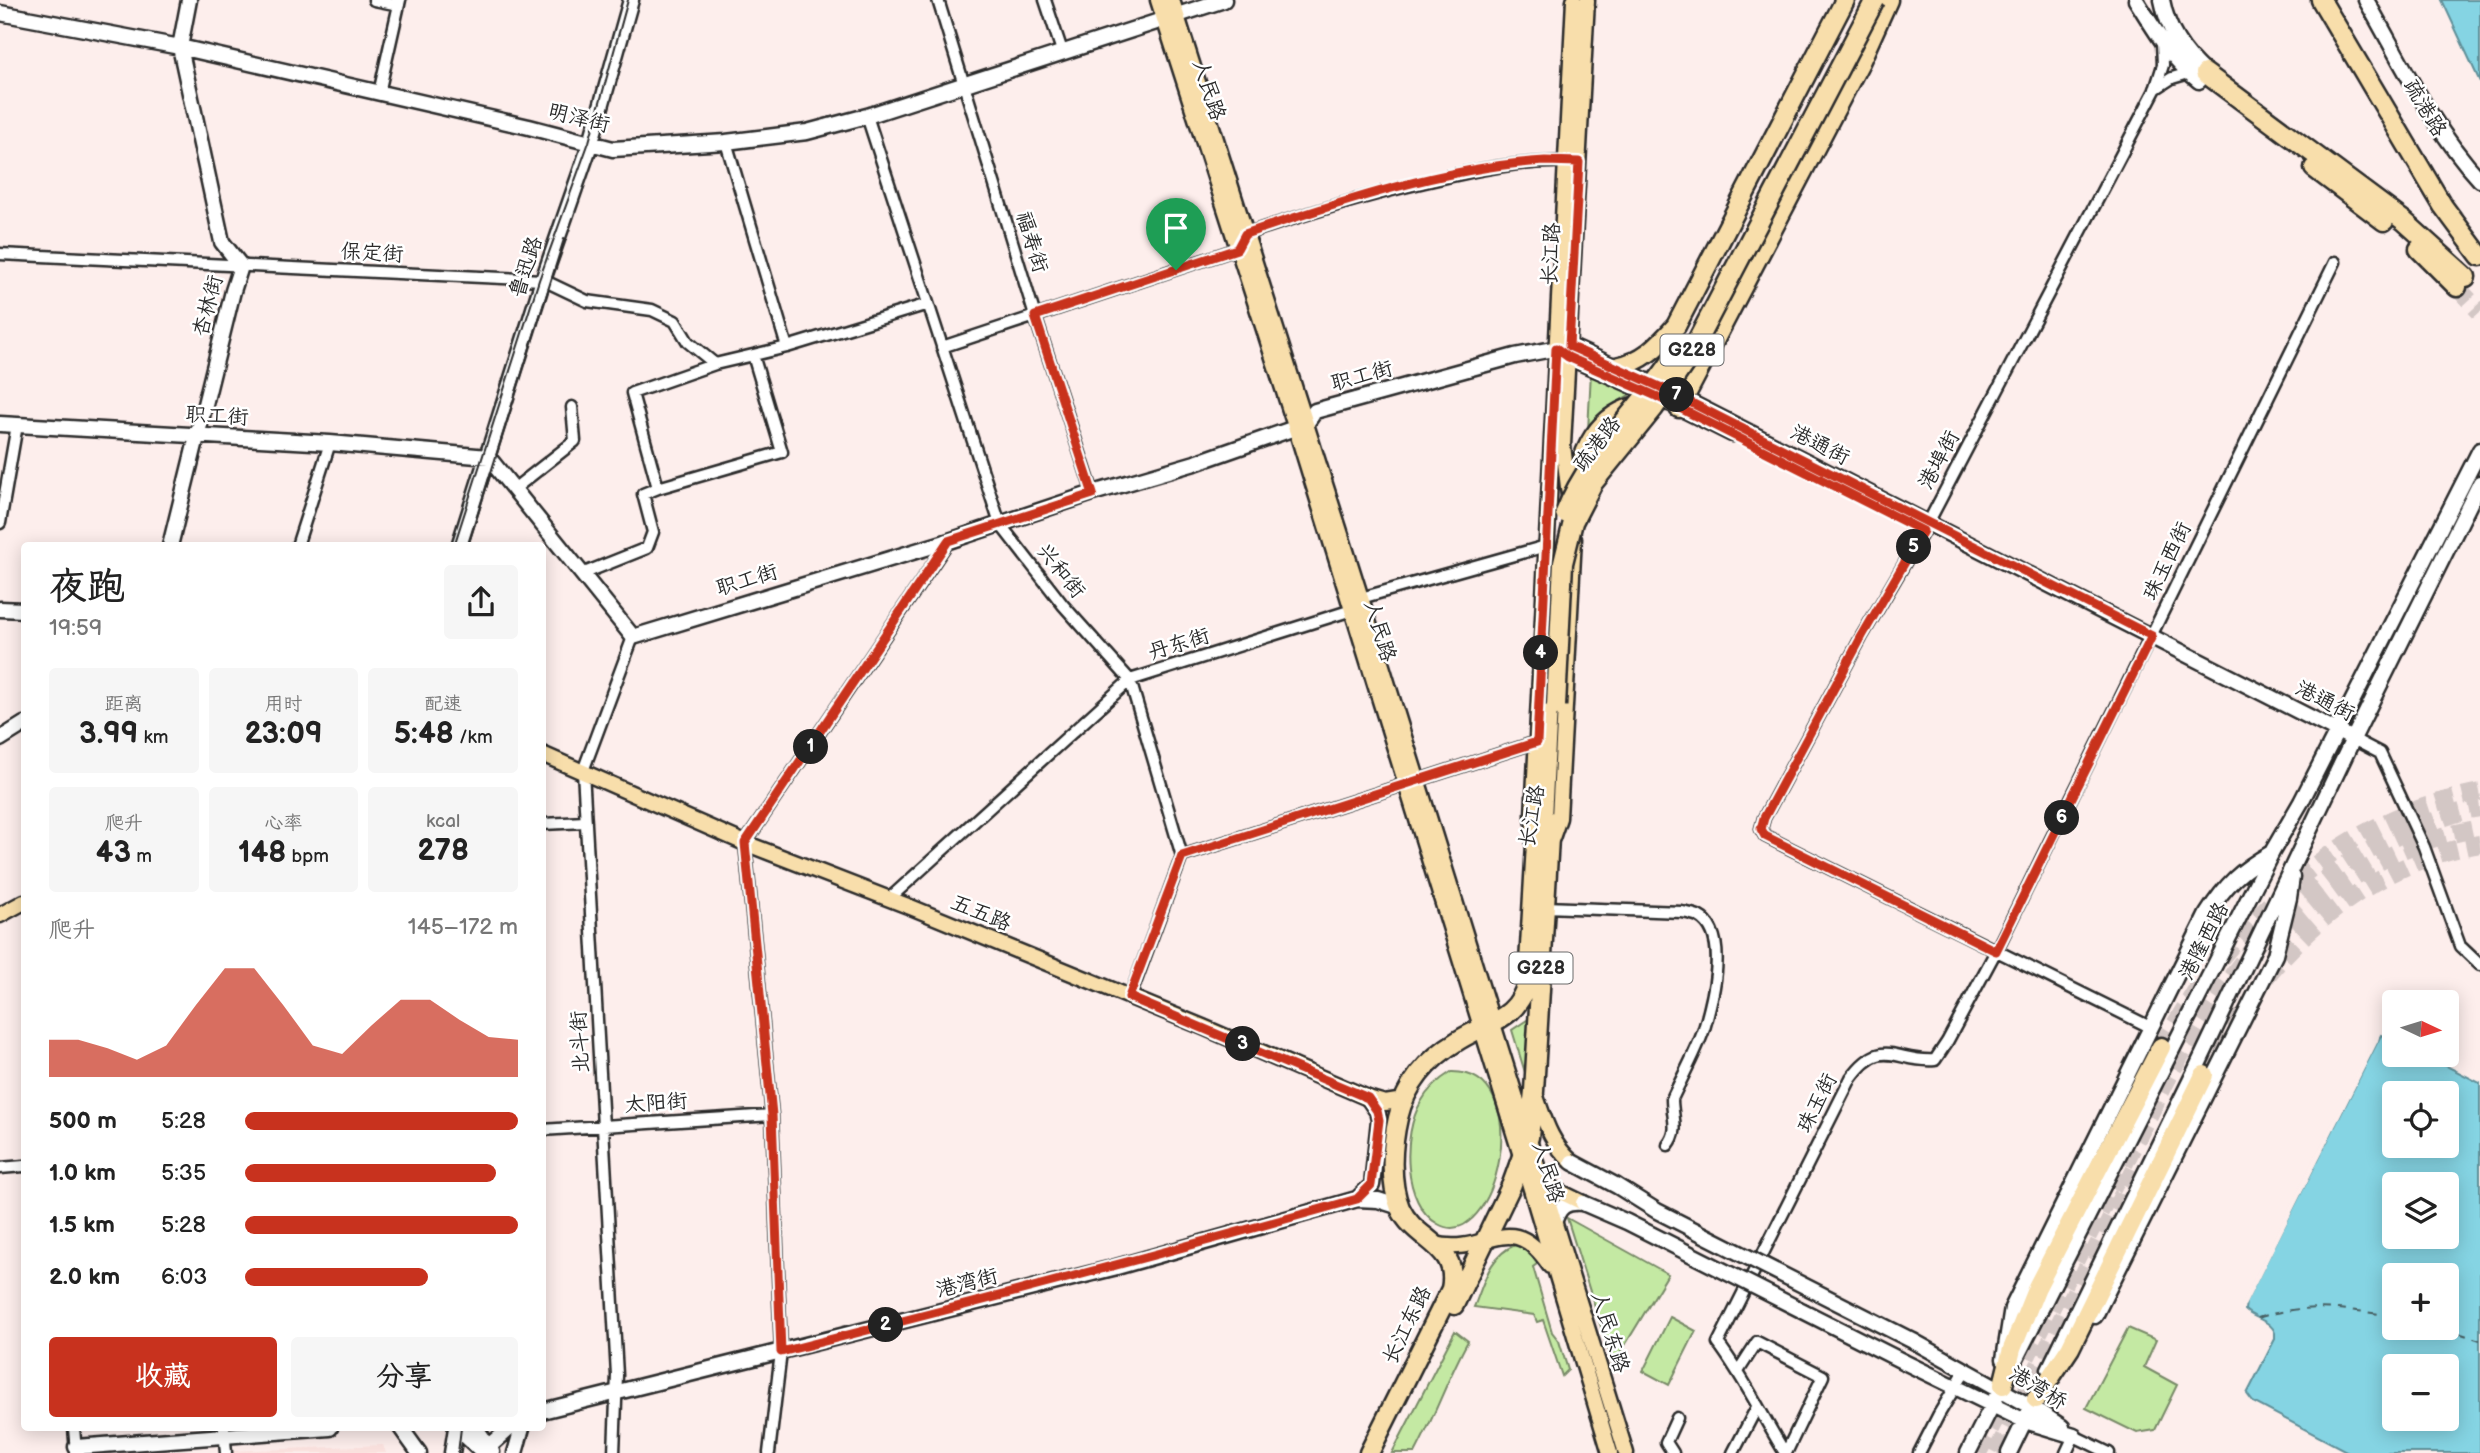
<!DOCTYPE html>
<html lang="zh">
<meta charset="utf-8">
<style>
:root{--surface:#fff;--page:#f6f6f6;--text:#222;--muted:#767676;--accent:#c8321e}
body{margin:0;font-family:"Balsamiq Sans","LXGW WenKai TC",sans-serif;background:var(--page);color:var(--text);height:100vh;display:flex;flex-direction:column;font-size:26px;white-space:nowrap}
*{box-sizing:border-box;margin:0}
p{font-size:23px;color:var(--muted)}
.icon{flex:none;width:38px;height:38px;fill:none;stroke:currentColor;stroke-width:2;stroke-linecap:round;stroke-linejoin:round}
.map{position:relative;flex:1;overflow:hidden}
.details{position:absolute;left:21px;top:542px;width:525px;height:889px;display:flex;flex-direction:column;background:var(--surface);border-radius:7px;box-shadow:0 4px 18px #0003}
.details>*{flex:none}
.needle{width:46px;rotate:94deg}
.tools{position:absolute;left:2382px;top:990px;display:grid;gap:14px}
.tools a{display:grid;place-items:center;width:77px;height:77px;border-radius:7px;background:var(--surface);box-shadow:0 4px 18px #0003;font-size:35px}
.pin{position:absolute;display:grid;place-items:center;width:60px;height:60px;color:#fff;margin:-72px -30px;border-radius:50% 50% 50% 0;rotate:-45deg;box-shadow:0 0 7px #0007}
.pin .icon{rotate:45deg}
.km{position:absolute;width:35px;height:35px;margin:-18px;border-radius:50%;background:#222;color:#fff;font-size:19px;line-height:35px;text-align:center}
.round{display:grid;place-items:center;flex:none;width:74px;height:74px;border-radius:7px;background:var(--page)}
.headline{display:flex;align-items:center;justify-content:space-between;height:119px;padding:0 28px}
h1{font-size:38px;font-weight:700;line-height:52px}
.metrics{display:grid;grid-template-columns:repeat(3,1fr);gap:10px;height:119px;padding:7px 28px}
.metrics div{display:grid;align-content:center;border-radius:7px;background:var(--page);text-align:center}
.metrics b{font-size:30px;font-weight:700}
.metrics small{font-size:19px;font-weight:400}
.metrics p{font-size:19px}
.chart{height:196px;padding:14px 28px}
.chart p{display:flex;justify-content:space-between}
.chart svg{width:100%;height:126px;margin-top:7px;fill:var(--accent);opacity:.7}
.cta{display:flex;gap:14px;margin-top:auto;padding:14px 28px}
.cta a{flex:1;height:80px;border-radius:7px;background:var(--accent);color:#fff;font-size:28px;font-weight:700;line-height:80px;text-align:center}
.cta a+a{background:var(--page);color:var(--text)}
ul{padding:0 28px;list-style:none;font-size:23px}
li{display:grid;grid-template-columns:112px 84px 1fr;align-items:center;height:52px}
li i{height:18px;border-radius:9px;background:var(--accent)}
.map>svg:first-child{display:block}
.built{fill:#fbe2df}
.green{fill:#c4e9a3;stroke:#788a67;stroke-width:2}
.water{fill:#85d4e3;stroke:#619099;stroke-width:2;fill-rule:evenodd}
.pier{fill:#fdeeec}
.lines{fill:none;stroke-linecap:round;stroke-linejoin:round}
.ferry{stroke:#465e62;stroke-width:2;stroke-dasharray:9 7;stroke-linecap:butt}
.highway-tunnel{stroke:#d3c7c5;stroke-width:18;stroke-dasharray:18 9;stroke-linecap:butt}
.street-casing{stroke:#2b2b2b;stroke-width:15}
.secondary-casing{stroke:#2b2b2b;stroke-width:19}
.primary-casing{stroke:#2b2b2b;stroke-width:19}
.highway-casing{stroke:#2b2b2b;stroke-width:23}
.street{stroke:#fff;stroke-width:10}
.secondary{stroke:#fff;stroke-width:14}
.primary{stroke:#f8deab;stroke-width:14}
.highway{stroke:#f8deab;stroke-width:18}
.tram{stroke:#2b2b2b;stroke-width:2}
.secondary-bridge-casing{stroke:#2b2b2b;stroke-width:19;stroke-linecap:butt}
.highway-bridge-casing{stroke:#2b2b2b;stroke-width:23;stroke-linecap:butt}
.secondary-bridge{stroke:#fff;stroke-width:14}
.highway-bridge{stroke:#f8deab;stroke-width:18}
.route-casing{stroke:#fff;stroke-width:14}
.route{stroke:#c8321e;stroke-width:9}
.labels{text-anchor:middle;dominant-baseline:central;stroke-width:5;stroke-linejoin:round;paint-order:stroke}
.shield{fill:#fff;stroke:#6b6b6b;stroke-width:2}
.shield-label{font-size:19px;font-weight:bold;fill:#2b2b2b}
.street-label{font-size:21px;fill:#2b2b2b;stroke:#fff}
</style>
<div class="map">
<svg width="2480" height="1453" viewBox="0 0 2480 1453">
<rect width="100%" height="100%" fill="#fdeeec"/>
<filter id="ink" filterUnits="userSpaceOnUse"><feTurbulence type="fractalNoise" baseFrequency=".0143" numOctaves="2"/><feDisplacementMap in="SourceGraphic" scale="14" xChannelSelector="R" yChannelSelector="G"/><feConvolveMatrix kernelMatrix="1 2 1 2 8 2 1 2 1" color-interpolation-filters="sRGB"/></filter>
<g filter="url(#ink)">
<path class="built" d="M383,1445L386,1453H231V1451Z"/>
<path class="green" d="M1591,371L1627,389L1629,395L1604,410L1588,431Z
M1533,1016L1527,1079L1512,1030Z
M1451,1072C1540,1070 1495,1257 1438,1224C1402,1204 1402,1134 1421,1102C1428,1089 1438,1080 1451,1072Z
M1567,1218L1668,1274L1613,1365Z
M1515,1245C1527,1248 1531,1254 1537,1264L1533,1267L1552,1332L1559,1341L1568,1370L1562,1376L1543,1320L1537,1322L1534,1315L1474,1307C1484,1283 1489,1256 1515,1245Z
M1670,1317L1696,1331L1669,1385L1643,1371Z
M2128,1328L2156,1340L2144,1367L2177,1385L2155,1430L2137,1433L2086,1408Z
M1455,1331L1468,1341C1448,1377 1435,1416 1415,1453H1392Z"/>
<path class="water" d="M2442,0H2480V82Z
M2381,1035L2394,1040V1055H2425L2480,1083V1453H2350L2253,1402L2247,1394L2275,1339V1333C2271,1320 2254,1319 2245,1310L2246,1302ZM2394,1094H2446V1146H2394ZM2394,1185H2446V1237H2394ZM2394,1276H2446V1328H2394ZM2394,1367H2446V1419H2394Z"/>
<path class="pier" d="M2376,1036L2379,1037L2378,1041L2245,1306L2241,1305Z"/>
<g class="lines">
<path class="ferry" d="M2258,1318C2307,1302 2344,1309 2394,1316
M2443,1328L2480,1340"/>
<path class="highway-tunnel" d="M2457,287L2480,312
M2272,944C2308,908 2365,864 2412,846C2434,837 2457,833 2480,828
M2221,958C2292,872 2368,814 2480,792
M2266,977C2319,911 2395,858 2480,844
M2161,1047L2201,982
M2204,1075L2245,1005
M1978,1453L2168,1078C2227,970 2296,876 2414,829C2435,821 2457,811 2480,808
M1996,1453L2136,1167"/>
<defs>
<path id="street" d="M374,0L399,5
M938,0L1035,316L1093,493
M1045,0L1062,51
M2155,89L2172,78L2189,73
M379,93L400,0
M867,116L1000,524L1063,605L1130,680L1182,856L1130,997
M726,142L787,347
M0,254L543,280L587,301L652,310L675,321L688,342L715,364
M942,347L1237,249L1246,234C1305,214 1364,196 1425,182C1475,170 1521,160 1572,162
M658,488L782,452L753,355
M514,489L575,441L572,407
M0,523L17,425
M297,546L330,443
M582,574L647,548L653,532L643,494L658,488L632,393L715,364L787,347L928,304
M2353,739L2380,753L2424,847L2460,946L2480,965
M542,824L586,822
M1182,856L1537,742
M890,898L1130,680L1352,610L1361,598L1546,546
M1545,907L1682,912C1687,913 1693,914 1698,916C1731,933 1712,1002 1704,1029C1696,1053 1682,1077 1672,1099C1672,1118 1680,1130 1668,1145
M2150,1027L1791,849L1765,836L1761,829L1764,818L1862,636L1926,527L2155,90L2163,65L2162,42
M542,1130L772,1115
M0,1168L24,1166
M1739,1370L1757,1342L1823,1376L1786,1453
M74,1428L76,1452
M224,1428L226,1453
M614,1453L617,1375L583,771L633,637
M769,1453L781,1352L772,1115L745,843L948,542
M1673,1453L1666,1442L1677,1418
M1733,1453L1757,1407
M1785,1453C1762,1416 1744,1377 1718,1343L1851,1078C1882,1035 1896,1063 1935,1060L1947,1042L1996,951L2335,262
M1919,1453L1939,1414L1966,1369
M2066,1453L2074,1436L2109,1453"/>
<path id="secondary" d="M2136,0C2155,30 2171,59 2199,81
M2162,0C2168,31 2182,52 2205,73
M2366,0C2401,61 2432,128 2480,180
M0,13L180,47L529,127L613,149L726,142L807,132L867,116L1224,0
M1559,350L1568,357L1656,396L1732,434
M0,424L330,443L488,457L633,637L949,541L1093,493L1195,463L1306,424L1315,411L1515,356L1569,346L1660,387L2353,739
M170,546L233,291L241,266L222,242L180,47L189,0
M459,546L543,280L591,142L631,0
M0,609L24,610
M0,739L24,724
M1357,1199L1372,1185L1379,1120L1377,1111L1368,1098
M1554,1224C1558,1207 1566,1201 1583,1203
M2095,1316L2275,955L2289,898L2292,877
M1915,1342L2032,1407L2062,1427
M2004,1359L2012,1308L2207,914C2226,884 2241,870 2271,853
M1904,1362L2025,1421L2074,1436
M2049,1369L2195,1071L2353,739L2480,483
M542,1411L1113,1268L1357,1199L1378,1200L1400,1207
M401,1428L419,1453
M457,1428L484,1453
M476,1428L492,1452
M76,1447L330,1428
M452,1453L456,1428
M482,1453L510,1428
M515,1453L522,1428
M1968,1453L2272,852L2301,802L2480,450
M2009,1453L2039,1391"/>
<path id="primary" d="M1158,0L1296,429L1522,1159L1610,1453
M1172,0L1361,598L1626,1453
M1574,490C1581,434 1610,396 1670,403
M1570,504L1563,445L1587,0
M542,754L745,843L913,908L1203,1027L1368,1098L1385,1103L1404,1100
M1535,836L1533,816L1574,0
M1552,838L1559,818L1574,538
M0,915L24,902
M1534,1091C1544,1118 1550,1143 1572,1162
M1536,1183L1548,1186L1583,1203
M1435,1244C1488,1257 1510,1206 1550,1266"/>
<path id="highway" d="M2321,0L2443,206L2480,256
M2205,73L2404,221L2466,277
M2314,168L2384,221
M2419,249L2457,287
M1616,367C1643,362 1658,346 1676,326L1845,0
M1679,408L1860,62L1888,0
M1454,1305L1512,1184L1529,1137L1534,1091L1550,821
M2003,1385L2012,1349L2037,1287L2161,1047
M2036,1399L2070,1348L2204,1075
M1369,1453L1451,1289C1460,1244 1415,1242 1400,1208C1389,1181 1392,1144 1398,1118C1406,1083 1429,1058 1459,1040C1490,1021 1518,1020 1528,980L1536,844L1542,817L1548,706"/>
</defs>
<use href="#street" class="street-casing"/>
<use href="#secondary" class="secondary-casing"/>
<use href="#primary" class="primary-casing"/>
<use href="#highway" class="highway-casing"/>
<use href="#street" class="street"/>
<use href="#secondary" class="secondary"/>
<use href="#primary" class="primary"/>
<use href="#highway" class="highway"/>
<path class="tram" d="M454,546L539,280L589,142L628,0
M468,546L564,239
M458,1453L461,1428"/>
<defs>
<path id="secondary-bridge" d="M1572,1162L1617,1186L1657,1211L1915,1342
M1583,1203L1627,1222L1904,1362"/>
<path id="highway-bridge" d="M1565,513C1588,454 1638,411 1673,359
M1556,706L1563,563L1573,522L1593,483L1654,408L1687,360L1875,0"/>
</defs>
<use href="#secondary-bridge" class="secondary-bridge-casing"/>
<use href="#highway-bridge" class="highway-bridge-casing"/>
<use href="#secondary-bridge" class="secondary-bridge"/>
<use href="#highway-bridge" class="highway-bridge"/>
</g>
</g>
<g class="lines" filter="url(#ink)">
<defs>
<path id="route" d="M1545,161L1579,162L1569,346L1660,387L2152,636L1996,951L1765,836L1761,829L1764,818L1862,636L1923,531L1656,396L1568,357L1556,348L1537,742L1182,856L1129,997L1368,1098L1377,1111L1379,1120L1371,1185L1357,1199C1166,1253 974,1303 781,1352L772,1115L745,843L948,541L1093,494L1035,316L1237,249L1245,234C1340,202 1445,167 1545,161Z"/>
</defs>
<use href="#route" class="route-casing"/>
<use href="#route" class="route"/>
</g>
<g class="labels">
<g class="shield">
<rect x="1660.5" y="334.5" width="63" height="31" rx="5"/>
<rect x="1509.5" y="952.5" width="63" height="31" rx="5"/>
</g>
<g class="shield-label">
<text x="1692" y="350">G228</text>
<text x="1541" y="968">G228</text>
</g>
<g class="street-label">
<text transform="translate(1209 90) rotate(72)">人民路</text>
<text transform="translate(2425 108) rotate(59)">疏港路</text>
<text transform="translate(579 118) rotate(14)">明泽街</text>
<text transform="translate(1032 242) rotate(73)">福寿街</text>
<text transform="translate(372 253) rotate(3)">保定街</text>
<text transform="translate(1551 254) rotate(-87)">长江路</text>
<text transform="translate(526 267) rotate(-72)">鲁迅路</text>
<text transform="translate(208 306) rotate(-75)">杏林街</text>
<text transform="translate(1362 376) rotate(-15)">职工街</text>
<text transform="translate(217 416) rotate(3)">职工街</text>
<text transform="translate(1597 444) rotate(-52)">疏港路</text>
<text transform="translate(1820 445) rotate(27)">港通街</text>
<text transform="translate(1939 460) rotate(-62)">港埠街</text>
<text transform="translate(2167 561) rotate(-64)">珠玉西街</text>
<text transform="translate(1061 571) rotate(51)">兴和街</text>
<text transform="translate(747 580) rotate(-17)">职工街</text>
<text transform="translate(1380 631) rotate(73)">人民路</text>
<text transform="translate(1179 644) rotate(-17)">丹东街</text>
<text transform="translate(2325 701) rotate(27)">港通街</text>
<text transform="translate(1532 816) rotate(-80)">长江路</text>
<text transform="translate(981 913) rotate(22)">五五路</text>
<text transform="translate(2204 941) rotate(-63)">港隆西路</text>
<text transform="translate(580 1042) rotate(-93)">北斗街</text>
<text transform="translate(656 1103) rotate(-4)">太阳街</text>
<text transform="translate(1817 1103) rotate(-63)">珠玉街</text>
<text transform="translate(1548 1172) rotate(73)">人民路</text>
<text transform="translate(967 1283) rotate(-14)">港湾街</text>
<text transform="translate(1407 1325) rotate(-64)">长江东路</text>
<text transform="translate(1610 1332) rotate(73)">人民东路</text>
<text transform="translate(2038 1388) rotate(31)">港湾桥</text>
</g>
</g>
</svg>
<div class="tools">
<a><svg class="needle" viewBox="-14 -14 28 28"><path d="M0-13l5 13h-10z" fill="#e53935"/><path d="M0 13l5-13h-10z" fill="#767676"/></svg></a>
<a><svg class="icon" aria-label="locate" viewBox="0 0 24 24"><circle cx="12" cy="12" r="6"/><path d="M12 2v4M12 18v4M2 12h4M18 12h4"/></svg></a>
<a><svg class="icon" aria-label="layers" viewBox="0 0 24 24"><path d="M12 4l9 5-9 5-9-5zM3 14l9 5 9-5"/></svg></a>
<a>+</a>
<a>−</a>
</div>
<div class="pin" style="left:1176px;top:270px;background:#1e9e55"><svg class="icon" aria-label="arrive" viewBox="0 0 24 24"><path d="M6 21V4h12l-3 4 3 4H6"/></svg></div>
<b class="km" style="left:811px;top:747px">1</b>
<b class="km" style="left:886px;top:1325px">2</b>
<b class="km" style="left:1243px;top:1044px">3</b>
<b class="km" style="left:1541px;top:653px">4</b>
<b class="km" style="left:1914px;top:547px">5</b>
<b class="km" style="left:2062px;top:818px">6</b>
<b class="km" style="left:1677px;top:395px">7</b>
<section class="details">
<div class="headline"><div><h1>夜跑</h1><p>19:59</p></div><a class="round"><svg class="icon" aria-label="share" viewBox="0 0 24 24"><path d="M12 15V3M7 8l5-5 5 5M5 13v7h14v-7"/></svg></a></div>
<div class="metrics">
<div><p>距离</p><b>3.99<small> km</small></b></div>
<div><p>用时</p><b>23:09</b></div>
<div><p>配速</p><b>5:48<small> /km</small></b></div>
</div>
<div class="metrics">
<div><p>爬升</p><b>43<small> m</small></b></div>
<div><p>心率</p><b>148<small> bpm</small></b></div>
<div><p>kcal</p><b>278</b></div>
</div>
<div class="chart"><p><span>爬升</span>145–172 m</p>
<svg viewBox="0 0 160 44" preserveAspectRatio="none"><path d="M0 44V31L10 31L20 34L30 38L40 33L50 19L60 6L70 6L80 19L90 33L100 36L110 26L120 17L130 17L140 24L150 30L160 31V44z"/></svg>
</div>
<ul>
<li><b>500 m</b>5:28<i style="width:100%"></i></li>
<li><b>1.0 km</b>5:35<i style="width:92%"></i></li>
<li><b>1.5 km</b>5:28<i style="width:100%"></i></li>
<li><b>2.0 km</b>6:03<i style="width:67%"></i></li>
</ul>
<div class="cta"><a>收藏</a><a>分享</a></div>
</section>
</div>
